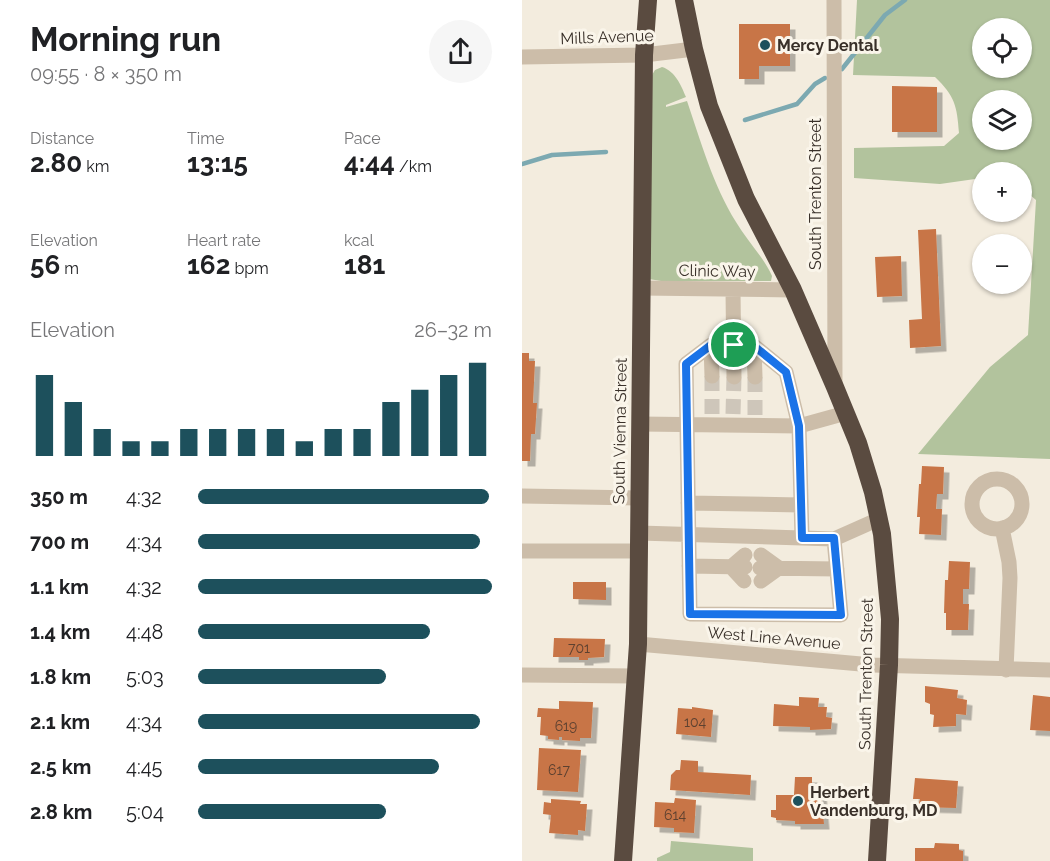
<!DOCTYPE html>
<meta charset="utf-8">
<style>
:root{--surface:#fff;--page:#f6f6f6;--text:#202124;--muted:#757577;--accent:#1d505c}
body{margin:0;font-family:Raleway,sans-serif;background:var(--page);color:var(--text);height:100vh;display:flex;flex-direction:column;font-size:22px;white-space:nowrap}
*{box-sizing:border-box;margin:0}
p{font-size:20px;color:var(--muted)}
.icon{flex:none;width:33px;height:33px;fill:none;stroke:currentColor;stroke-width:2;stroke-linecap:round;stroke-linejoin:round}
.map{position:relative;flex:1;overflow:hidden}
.details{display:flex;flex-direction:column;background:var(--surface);width:522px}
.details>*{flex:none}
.fabs{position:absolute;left:450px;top:18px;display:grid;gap:12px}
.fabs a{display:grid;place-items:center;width:60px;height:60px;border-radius:50%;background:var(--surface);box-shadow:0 2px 4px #0004;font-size:30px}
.pin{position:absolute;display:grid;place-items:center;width:51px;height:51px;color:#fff;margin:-26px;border:3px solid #fff;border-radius:50%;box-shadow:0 2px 6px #0007}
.round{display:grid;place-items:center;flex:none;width:63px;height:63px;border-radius:32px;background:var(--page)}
.headline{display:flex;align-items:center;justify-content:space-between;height:102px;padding:0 30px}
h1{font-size:33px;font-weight:700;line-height:45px}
.metrics{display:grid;grid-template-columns:repeat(3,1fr);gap:9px;height:102px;padding:6px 30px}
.metrics div{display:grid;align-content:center}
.metrics b{font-size:26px;font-weight:700}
.metrics small{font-size:16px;font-weight:400}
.metrics p{font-size:16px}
.chart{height:168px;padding:12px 30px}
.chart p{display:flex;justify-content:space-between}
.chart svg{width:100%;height:108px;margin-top:6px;stroke:var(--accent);stroke-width:6}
ul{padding:0 30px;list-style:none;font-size:20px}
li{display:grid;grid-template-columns:96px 72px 1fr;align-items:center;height:45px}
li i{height:15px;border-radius:8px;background:var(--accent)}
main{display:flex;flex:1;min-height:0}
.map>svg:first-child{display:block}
.green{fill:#b2c39d;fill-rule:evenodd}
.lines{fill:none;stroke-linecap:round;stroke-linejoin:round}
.stream{stroke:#7ca9b1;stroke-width:4.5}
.building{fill:#c87546;filter:url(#shadow)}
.minor-tunnel{stroke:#cec6ba;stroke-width:15;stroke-dasharray:15 8;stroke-linecap:butt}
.minor{stroke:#ccbda9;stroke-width:15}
.highway{stroke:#5a4b40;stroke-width:18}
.route-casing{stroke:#fff;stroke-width:12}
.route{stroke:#1a73e8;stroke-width:8}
.poi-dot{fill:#1d505c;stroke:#faf5ea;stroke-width:2}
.labels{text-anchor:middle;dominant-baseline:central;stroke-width:6;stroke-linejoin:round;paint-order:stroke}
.number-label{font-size:14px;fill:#5d4130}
.street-label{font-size:16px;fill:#393029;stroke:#faf5ea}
.poi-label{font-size:16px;font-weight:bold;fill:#393029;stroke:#faf5ea;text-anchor:start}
</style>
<main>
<section class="details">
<div class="headline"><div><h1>Morning run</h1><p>09:55 · 8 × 350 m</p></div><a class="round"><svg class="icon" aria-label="share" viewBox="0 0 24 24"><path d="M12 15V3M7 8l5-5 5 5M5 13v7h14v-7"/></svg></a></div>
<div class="metrics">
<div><p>Distance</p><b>2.80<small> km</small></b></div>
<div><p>Time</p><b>13:15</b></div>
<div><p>Pace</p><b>4:44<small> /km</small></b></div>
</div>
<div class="metrics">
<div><p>Elevation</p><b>56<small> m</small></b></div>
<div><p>Heart rate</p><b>162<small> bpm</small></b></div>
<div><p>kcal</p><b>181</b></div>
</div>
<div class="chart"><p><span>Elevation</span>26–32 m</p>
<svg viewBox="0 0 160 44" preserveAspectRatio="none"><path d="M5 44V11M15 44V22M25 44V33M35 44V38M45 44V38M55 44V33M65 44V33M75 44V33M85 44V33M95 44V38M105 44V33M115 44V33M125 44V22M135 44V17M145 44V11M155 44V6"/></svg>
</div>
<ul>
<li><b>350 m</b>4:32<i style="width:99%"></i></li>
<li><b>700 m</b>4:34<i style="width:96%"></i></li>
<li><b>1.1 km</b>4:32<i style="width:100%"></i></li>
<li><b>1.4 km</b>4:48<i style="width:79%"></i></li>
<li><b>1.8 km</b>5:03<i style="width:64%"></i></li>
<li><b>2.1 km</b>4:34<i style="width:96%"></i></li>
<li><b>2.5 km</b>4:45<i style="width:82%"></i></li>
<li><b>2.8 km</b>5:04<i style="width:64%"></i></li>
</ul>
</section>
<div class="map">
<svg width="528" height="861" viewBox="0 0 528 861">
<defs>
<filter id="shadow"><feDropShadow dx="5.5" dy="5.5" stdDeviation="0" flood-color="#0004"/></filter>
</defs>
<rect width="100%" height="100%" fill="#f3ecde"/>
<path class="green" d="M335,0H528V459L396,454L468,367L506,335L514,200L500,188V172H460V178L418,184L332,178V148L422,146L437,133C435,106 433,96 413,77L331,75ZM500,28V68H460V28ZM500,100V140H460V100Z
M140,67C153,71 159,85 164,97L144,105V107L165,101C179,142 191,185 214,222C225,241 241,256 250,276L249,281H139L127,279L130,75L133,70Z
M149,841L231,848V861H135V858L148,852Z"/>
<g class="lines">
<path class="stream" d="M320,69L363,15L383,0
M223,120L275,104L293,84L303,78
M0,164L30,155L84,152"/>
</g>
<path class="building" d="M217,24H268V66H237V79H217Z
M370,86L415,87V132H370Z
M414,229L419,346L388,348L387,320L400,319L396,230Z
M379,256L380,296L355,297L353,257Z
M0,353H7V361H13L11,403H15L13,434H9L8,461H0Z
M400,466L422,467L421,494H415L414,509H420L419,535L397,534L398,517H395L397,484H399Z
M427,561L448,562L447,589H441V604H447L446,630H424V613H422L423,580H426Z
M51,582H84V600L51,599Z
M32,638L83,639L82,657L66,658V660H57V657H31Z
M403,686L436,690L435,698L445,700L444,715L434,714V726L411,727L412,715L408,714V704L403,702Z
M511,695L528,697V731L508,730Z
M277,697L297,698L296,707H305L304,717L310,718L309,729L288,730V727L251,726L252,704L277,706Z
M37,701L71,702L69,738H58V741L40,740V737H37V740L26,739V736L18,735L19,717H15L16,708L37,709Z
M170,707L191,710L189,737L154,734L156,708L170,709Z
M17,748L59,750L56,792L15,790Z
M159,760L176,761V772L229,775L228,795L148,790L149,775L154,770H158Z
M273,777H290V791H299L302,824H273V821L254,820V818L249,817V810H254V795H272Z
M393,778L436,781L434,808L396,807L398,799H391Z
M153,798L174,800L172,833L152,832V828L132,827L133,802L152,803Z
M29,799L59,801L58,804H65L63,831L56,830V835L27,833L29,815L21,814L22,802L29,803Z
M413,843L437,844V850L441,851V861H393V848H412Z"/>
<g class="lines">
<path class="minor-tunnel" d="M190,376V415
M233,377V415
M211,414L212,377"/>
<path class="minor" d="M312,0L313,384
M0,57L122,55L172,49
M119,288L271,290
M211,290L212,377
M189,345L190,376
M232,346L233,377
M324,413L277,426L264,372L232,346L189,345L164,364L168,614L319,615L312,539L357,519
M118,424L277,426L280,538
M450 504a25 25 0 1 1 50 0a25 25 0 1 1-50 0Z
M0,496L117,498
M166,503L279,505
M480,528L487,562L488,578L484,670
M117,533L312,539
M0,551H117
M239,555L257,568L239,581
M167,566L223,567
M238,568L315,569
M222,581L209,567L223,555
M116,644L350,665L528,670
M0,675L113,676"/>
<path class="highway" d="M162,0L172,49L187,106L224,199L271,290L313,387L336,443L351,492L360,534L368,619L367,665L355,861
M101,861L116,644L122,55L126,0"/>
</g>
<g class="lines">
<defs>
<path id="route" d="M189,345L232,346L264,372L277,426L280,538H312L319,615L168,614L164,364Z"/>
</defs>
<use href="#route" class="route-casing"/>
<use href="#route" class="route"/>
</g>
<g class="poi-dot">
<circle cx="243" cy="45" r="6"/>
<circle cx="276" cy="801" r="6"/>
</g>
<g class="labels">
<g class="number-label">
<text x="57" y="648">701</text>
<text x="173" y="722">104</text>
<text x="44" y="726">619</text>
<text x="37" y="770">617</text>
<text x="153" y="815">614</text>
</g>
<g class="street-label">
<text transform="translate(85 37) rotate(-2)">Mills Avenue</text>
<text transform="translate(293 194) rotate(-90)">South Trenton Street</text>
<text transform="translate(195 271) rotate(1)">Clinic Way</text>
<text transform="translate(98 431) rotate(-89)">South Vienna Street</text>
<text transform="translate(252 638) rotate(5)">West Line Avenue</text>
<text transform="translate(344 674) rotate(-89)">South Trenton Street</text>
</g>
<g class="poi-label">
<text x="255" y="45">Mercy Dental</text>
<text x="288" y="792">Herbert<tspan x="288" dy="18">Vandenburg, MD</tspan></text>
</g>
</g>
</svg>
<div class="fabs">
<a><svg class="icon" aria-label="locate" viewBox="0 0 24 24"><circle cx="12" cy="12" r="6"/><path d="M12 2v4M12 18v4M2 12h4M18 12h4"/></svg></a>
<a><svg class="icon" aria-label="layers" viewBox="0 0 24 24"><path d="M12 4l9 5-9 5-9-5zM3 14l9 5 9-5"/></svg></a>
<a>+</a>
<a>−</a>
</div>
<div class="pin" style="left:212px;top:345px;background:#1e9e55"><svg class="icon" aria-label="arrive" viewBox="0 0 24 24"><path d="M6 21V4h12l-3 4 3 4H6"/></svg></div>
</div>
</main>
